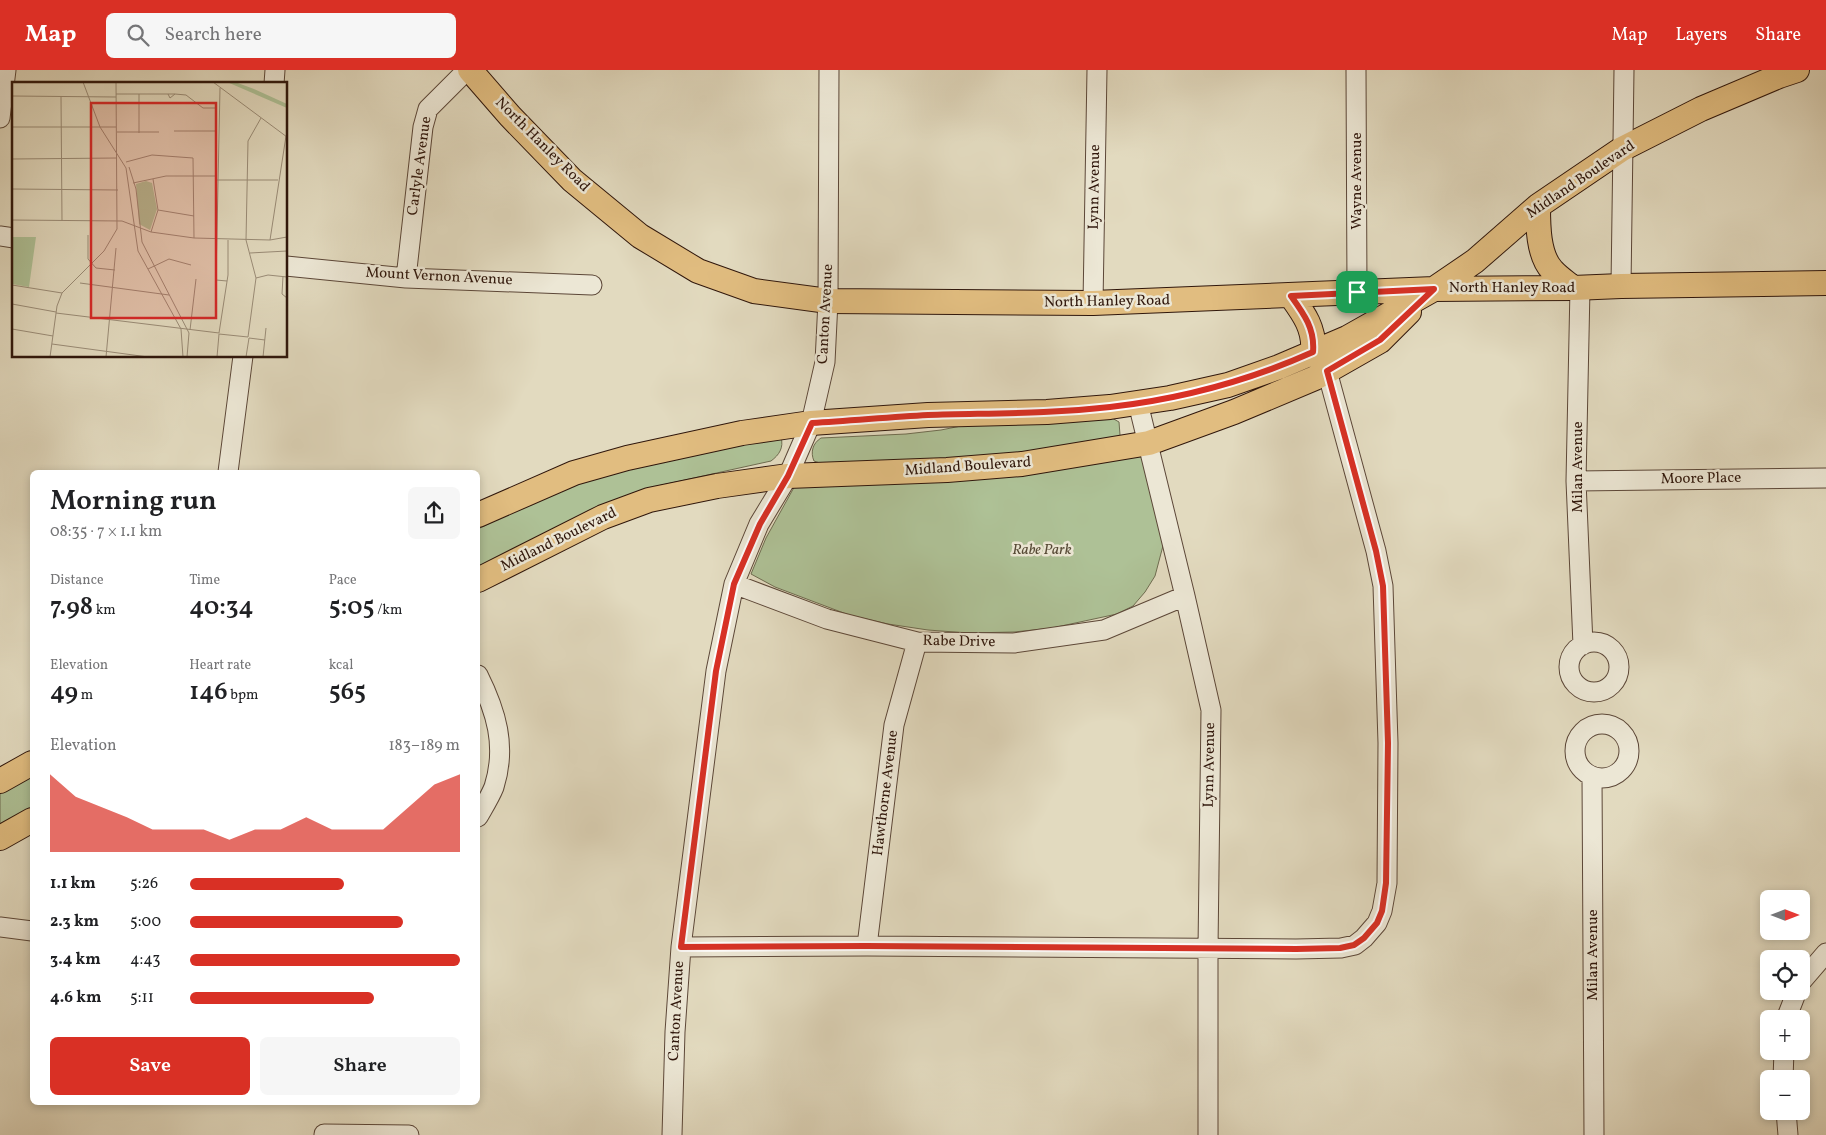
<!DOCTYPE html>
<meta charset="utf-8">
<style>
:root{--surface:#fff;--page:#f6f6f6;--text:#202124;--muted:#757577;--accent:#d93025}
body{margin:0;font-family:Vollkorn,serif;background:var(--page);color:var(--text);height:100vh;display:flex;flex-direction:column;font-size:19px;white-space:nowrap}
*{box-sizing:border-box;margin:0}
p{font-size:16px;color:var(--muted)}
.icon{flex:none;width:28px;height:28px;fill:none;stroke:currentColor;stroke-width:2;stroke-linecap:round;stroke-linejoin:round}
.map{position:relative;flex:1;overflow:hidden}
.details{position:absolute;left:30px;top:400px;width:450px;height:635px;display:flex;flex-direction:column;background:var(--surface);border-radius:8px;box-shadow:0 2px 8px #0003}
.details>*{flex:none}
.needle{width:32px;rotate:90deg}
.fabs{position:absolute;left:1760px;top:820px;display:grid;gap:10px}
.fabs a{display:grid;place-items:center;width:50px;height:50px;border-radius:8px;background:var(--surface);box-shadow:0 2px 8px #0003;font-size:25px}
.pin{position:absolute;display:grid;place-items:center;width:42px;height:42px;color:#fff;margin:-21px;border-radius:10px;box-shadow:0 2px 8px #0006}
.round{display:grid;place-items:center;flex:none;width:52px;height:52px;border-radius:8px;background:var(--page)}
.head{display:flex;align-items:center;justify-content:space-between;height:85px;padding:0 20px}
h1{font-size:28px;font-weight:600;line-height:38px}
.figures{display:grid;grid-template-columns:repeat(3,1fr);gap:8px;height:85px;padding:5px 20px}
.figures div{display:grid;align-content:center}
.figures b{font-size:25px;font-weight:600}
.figures small{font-size:14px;font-weight:400}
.figures p{font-size:14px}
.chart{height:140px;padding:10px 20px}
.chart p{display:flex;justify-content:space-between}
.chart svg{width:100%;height:90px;margin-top:5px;fill:var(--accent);opacity:.7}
.action{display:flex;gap:10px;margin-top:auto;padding:10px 20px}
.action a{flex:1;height:58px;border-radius:8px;background:var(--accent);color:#fff;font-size:20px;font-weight:600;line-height:58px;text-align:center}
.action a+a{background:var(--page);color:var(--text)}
ul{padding:0 20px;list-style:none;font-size:16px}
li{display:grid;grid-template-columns:80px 60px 1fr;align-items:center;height:38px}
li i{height:12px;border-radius:6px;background:var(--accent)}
header{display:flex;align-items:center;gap:30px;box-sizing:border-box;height:70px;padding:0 25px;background:var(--accent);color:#fff}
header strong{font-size:24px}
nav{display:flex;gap:28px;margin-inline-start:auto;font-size:18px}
.search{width:350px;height:45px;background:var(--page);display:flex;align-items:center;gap:12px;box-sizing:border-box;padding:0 18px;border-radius:8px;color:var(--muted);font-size:19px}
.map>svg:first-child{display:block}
.green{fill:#aec196;stroke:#6e6c50}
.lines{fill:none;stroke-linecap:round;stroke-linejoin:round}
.minor-casing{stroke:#5c4738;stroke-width:21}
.major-casing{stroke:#2f160b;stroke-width:26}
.minor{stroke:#ece7d5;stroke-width:19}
.major{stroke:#e1bd80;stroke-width:24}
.route-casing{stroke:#fff;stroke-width:10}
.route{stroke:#d93025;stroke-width:6}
.labels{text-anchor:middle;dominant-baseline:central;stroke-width:5;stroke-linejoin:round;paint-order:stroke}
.street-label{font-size:15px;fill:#2f160b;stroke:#ece7d5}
.park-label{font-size:15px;font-style:italic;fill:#554935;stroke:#ece7d5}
.inset-road{fill:none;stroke:#9a8c77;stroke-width:1}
.view{fill:#d62828;fill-opacity:0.15;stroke:#d62828;stroke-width:2.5}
.inset-edge{fill:none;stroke:#2f160b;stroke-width:2.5}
</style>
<header>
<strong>Map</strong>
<div class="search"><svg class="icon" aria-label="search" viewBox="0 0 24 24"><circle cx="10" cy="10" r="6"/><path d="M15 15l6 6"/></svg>Search here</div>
<nav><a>Map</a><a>Layers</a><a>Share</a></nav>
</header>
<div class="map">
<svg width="1826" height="1065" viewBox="0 0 1826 1065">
<rect width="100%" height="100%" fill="#e2dabf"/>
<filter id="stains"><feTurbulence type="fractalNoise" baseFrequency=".004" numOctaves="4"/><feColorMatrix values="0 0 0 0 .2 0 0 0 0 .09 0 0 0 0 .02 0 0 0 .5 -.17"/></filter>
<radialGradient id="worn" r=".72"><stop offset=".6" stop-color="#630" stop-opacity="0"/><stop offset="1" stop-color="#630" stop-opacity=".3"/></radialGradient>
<path class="green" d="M1112,348L1119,352L1120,365L1116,369L1106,372L964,389L820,393L814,391C810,382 813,373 821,368L906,364L941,360L966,355Z
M781,367C784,378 779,385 771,391L653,417L627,426L478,501V459L536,430L611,401Z
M1142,382L1164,472L1155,506L1145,522L1133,536L1117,544L1052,558L1014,562L968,563L928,560L888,554L849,545L775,517L751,504L766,468L797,412Z
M32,702V741L0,759V720Z"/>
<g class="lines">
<defs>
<path id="minor" d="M1356,0L1357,222
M274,14L275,0
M0,48L6,0
M0,166L14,168
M286,196L406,208L592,215
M406,208L423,57L428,39L467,0
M1621,216L1624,0
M1580,218L1576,411L1583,575
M1093,233L1097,0
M1138,333L1185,526L1211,640L1208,879V1065
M228,402L243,286
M1576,411L1826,408
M734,514L827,549L917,572L1014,573L1104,560L1185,526
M1569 597a25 25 0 1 1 50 0a25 25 0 1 1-50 0Z
M478,605C496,641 507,676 494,717C490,727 483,738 478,747
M1575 681a27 27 0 1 1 54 0a27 27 0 1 1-54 0Z
M1592,706L1594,1065
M0,857L32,861
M867,876L894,655L917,572
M681,877L867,876L1296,879L1341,878L1355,875L1364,868L1377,853L1382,841L1387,813L1388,673L1383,516L1376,481L1327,301
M1801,912L1826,883
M1786,949L1797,921
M1783,1009L1784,981
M1786,1041L1788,1065
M324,1065V1064L409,1065
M672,1065L675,962L681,877L716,601L734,514L759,454L788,406L811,353L825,292L828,231L829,0"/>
<path id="major" d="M470,0L510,46L572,110L640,166L698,201L754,221L828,231L1093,233L1434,219L1573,218L1621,216L1826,213
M1538,136C1538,155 1538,185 1552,200C1558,207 1566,212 1573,218
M1291,226C1304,244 1315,259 1313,282
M478,445L574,403L627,388L742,363L811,353L928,345L1047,342L1110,337L1170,328L1228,315L1279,297L1347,268L1434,219L1475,191L1538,136L1622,79L1701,39L1779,6L1797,0
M478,510L603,447L649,430L717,416L788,406L947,400L1022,394L1149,373L1234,342L1315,308L1380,271L1409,242
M0,711L32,693
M0,768L32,750"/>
</defs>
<use href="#minor" class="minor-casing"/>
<use href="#major" class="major-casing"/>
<use href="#minor" class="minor"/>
<use href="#major" class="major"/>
</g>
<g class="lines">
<defs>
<path id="route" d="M1434,219L1380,270L1327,301L1376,481L1383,516L1388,673L1386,813L1382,841L1377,853L1364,868L1354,875L1340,878L1296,879L866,876L681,877L716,601L734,514L760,454L788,406L812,353C850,351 889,347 928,345C989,343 1049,344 1110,337C1180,329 1248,311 1313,282C1315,259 1304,244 1291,226Z"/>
</defs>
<use href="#route" class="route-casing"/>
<use href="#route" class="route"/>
</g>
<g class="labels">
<g class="street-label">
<text transform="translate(542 75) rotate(45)">North Hanley Road</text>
<text transform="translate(420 96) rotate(-82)">Carlyle Avenue</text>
<text transform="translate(1581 110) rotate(-34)">Midland Boulevard</text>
<text transform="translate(1357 111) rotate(-90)">Wayne Avenue</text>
<text transform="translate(1095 117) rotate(-89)">Lynn Avenue</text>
<text transform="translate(439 207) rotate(3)">Mount Vernon Avenue</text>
<text x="1512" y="218">North Hanley Road</text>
<text transform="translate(1107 232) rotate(-1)">North Hanley Road</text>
<text transform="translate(826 244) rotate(-87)">Canton Avenue</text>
<text transform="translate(968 397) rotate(-4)">Midland Boulevard</text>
<text transform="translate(1578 397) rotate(-90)">Milan Avenue</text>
<text transform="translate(1701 409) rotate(-1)">Moore Place</text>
<text transform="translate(559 470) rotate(-26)">Midland Boulevard</text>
<text transform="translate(959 572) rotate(1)">Rabe Drive</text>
<text transform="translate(1210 695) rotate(-89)">Lynn Avenue</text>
<text transform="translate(886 723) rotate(-83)">Hawthorne Avenue</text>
<text transform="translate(1593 885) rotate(-90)">Milan Avenue</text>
<text transform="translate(677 941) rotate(-87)">Canton Avenue</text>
</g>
<g class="park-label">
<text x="1042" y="480">Rabe Park</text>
</g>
</g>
<g transform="translate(12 12)">
<rect width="275" height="275" fill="#e2dabf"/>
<path d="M215,0H223L242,7L275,22V26ZM134,99L140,101L145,127L138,148L127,142L124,102ZM0,155H24L17,205L0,202Z" fill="#aec196"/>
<path class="inset-road" d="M71,0L88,45L114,86L126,169L169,247L171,275M201,0L275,55M208,6L204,198L215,199M104,12H163L158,16L156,12M127,12V51M163,12L174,13L191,26H205M0,14L104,15M49,15L50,139M0,45H104M162,49H205M105,50H147M0,77L105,76M114,80L140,73L181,76L182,156M117,85L124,107L130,160L177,251L175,275M205,98H266M121,101L154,94H205M0,107L106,108M146,128L182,134M0,138L110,139L139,150L182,156L258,158L275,155M139,150L146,128L141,97M76,153V177L84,186L103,188M258,158L274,54M238,171L275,169M136,187L157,177L179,183M271,194L270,212L275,216M244,196L256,193L275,195M68,201L157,213M0,203L50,211M0,222L44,230M44,231L207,251L216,193V158M0,247L41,254M178,248L184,197M40,262L136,275M38,275L45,224L50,211L92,169L105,147L104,0M94,275L104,166M205,275L207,252L236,255L244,196L234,158L236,59L249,36M234,275L237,256L253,258M251,275L254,246"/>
<path class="view" d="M79,21H204V236H79Z"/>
<rect width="275" height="275" class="inset-edge"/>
</g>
<rect width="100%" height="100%" filter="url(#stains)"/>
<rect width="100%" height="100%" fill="url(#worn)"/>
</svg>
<div class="fabs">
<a><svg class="needle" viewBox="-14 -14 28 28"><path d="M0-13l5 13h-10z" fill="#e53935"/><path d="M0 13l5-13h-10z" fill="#757577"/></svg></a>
<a><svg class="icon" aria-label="locate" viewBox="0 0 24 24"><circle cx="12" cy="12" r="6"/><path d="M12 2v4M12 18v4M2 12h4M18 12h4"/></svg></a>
<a>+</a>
<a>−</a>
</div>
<div class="pin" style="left:1357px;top:222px;background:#1e9e55"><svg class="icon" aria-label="arrive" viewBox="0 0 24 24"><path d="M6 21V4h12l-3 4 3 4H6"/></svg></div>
<section class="details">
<div class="head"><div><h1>Morning run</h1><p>08:35 · 7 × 1.1 km</p></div><a class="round"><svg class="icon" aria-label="share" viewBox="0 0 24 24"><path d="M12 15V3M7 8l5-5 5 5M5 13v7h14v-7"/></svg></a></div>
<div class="figures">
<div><p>Distance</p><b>7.98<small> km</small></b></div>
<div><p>Time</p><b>40:34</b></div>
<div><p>Pace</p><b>5:05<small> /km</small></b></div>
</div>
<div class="figures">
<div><p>Elevation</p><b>49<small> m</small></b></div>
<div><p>Heart rate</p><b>146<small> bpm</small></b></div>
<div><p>kcal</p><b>565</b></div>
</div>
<div class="chart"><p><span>Elevation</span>183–189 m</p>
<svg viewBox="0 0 160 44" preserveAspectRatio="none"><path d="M0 44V6L10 17L20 22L30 27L40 33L50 33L60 33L70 38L80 33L90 33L100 27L110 33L120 33L130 33L140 22L150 11L160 6V44z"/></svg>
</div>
<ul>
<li><b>1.1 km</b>5:26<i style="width:57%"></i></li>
<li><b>2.3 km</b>5:00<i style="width:79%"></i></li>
<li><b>3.4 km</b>4:43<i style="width:100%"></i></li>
<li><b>4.6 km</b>5:11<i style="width:68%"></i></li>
</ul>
<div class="action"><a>Save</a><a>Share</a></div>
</section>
</div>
